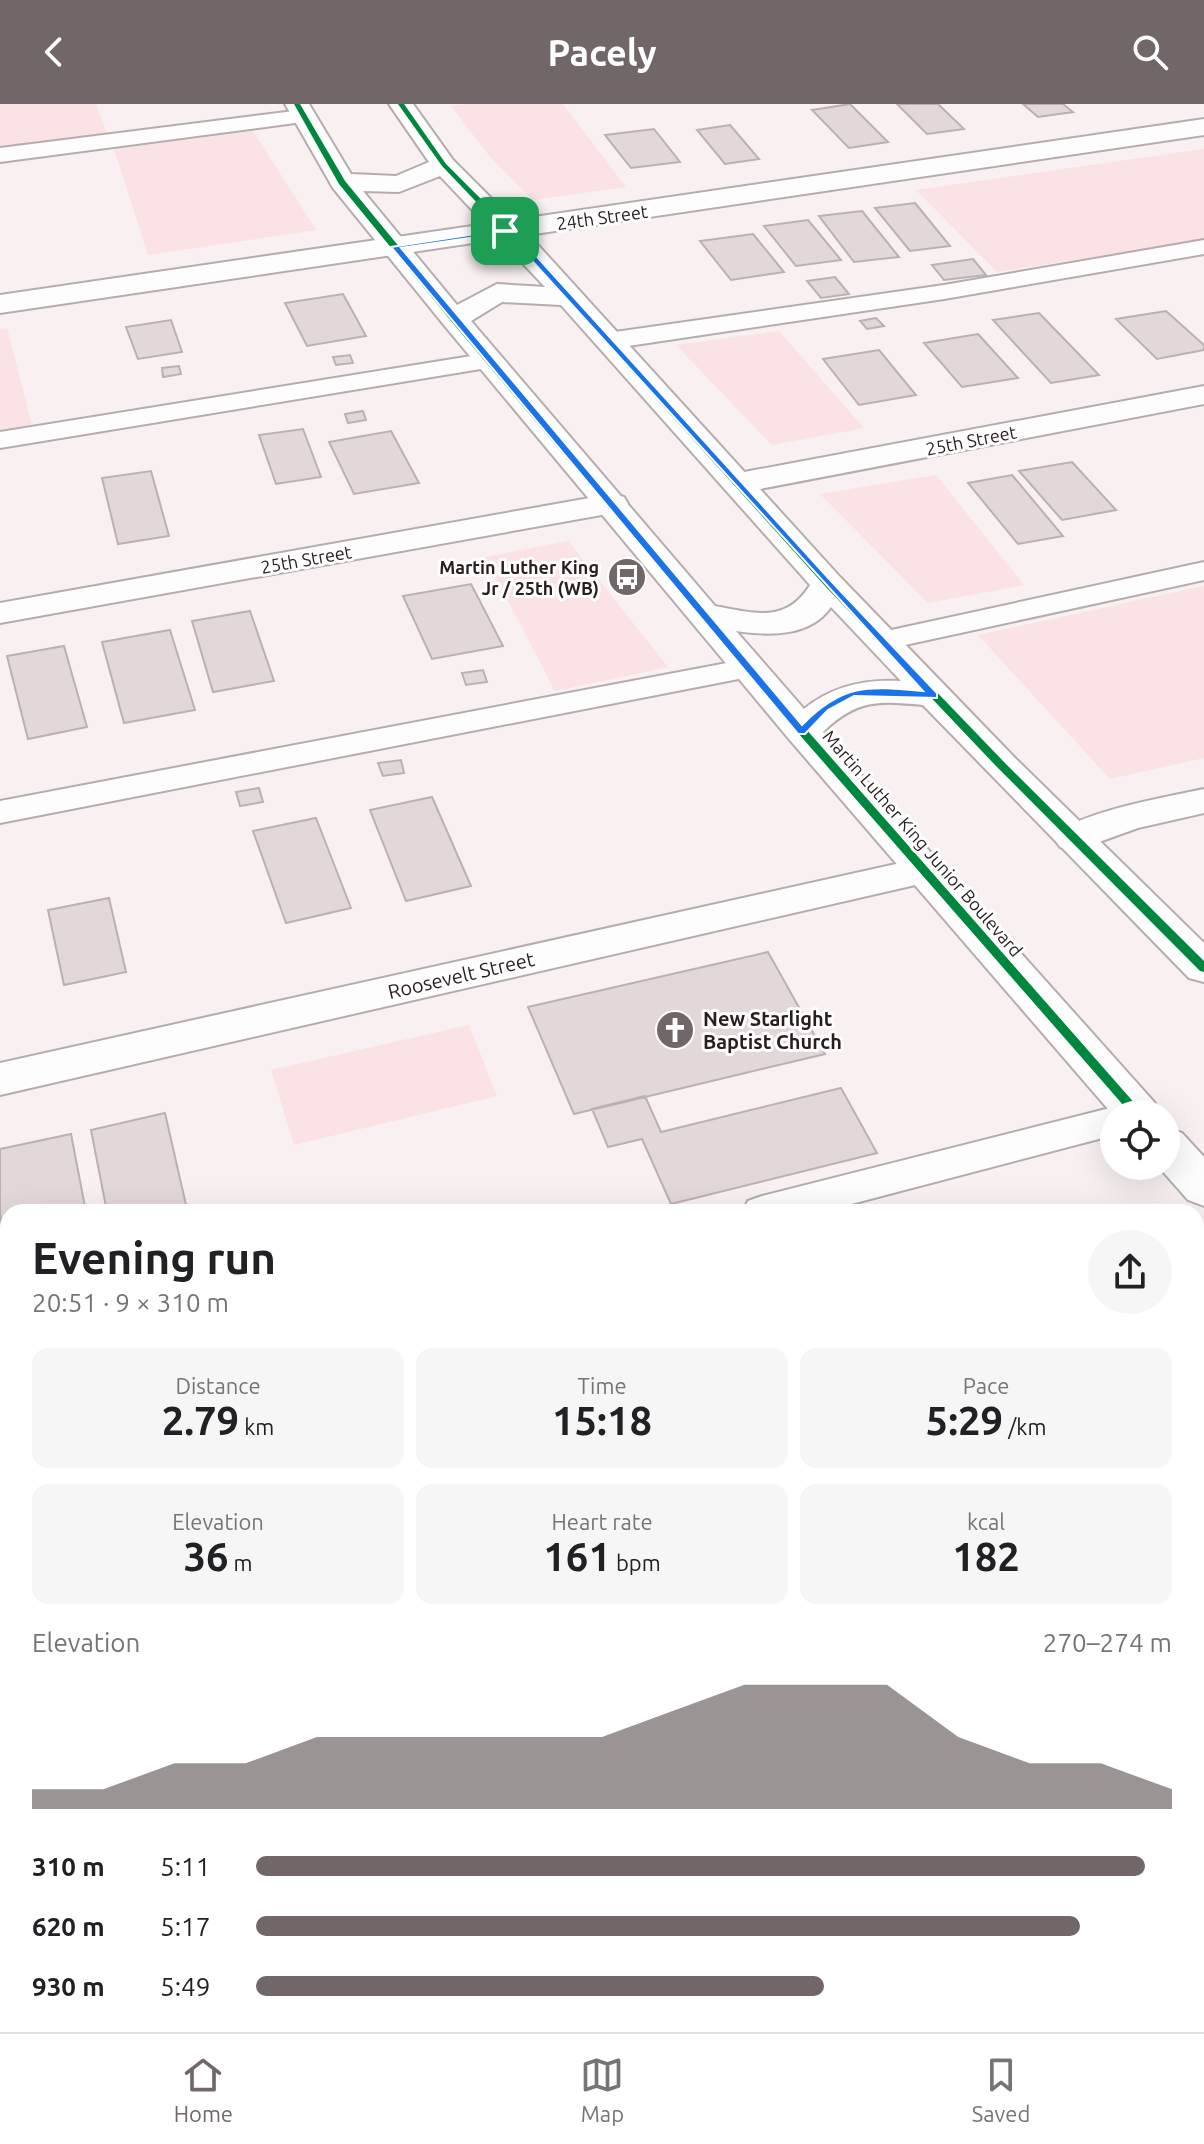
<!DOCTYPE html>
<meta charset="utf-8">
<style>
:root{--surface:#fff;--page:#f6f6f6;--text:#202124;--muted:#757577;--line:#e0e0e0;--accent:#716768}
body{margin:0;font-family:Ubuntu,sans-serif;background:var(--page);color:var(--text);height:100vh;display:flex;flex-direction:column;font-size:30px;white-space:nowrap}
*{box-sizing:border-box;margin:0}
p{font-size:26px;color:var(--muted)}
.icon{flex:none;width:44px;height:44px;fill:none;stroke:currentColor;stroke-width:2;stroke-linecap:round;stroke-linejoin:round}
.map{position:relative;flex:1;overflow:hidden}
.details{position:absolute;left:0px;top:1100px;width:1204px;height:828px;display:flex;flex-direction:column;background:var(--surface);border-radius:24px 24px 0 0;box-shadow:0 8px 32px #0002}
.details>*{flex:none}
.tools{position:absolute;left:1100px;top:996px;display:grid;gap:16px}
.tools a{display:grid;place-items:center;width:80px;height:80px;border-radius:50%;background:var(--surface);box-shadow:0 8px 32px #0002;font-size:40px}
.pin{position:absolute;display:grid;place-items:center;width:68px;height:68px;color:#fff;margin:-34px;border-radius:16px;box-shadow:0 4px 12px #0006}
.round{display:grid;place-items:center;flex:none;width:84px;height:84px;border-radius:42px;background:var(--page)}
.headline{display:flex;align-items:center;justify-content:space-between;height:136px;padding:0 32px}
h1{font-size:44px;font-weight:700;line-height:60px}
.stats{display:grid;grid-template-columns:repeat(3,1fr);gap:12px;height:136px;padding:8px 32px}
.stats div{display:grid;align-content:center;border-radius:16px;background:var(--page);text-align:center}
.stats b{font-size:40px;font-weight:700}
.stats small{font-size:22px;font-weight:400}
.stats p{font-size:22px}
.chart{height:224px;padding:16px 32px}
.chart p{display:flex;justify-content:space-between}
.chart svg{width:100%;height:144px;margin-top:8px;fill:var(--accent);opacity:.7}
ul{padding:0 32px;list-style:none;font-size:26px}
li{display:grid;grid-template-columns:128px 96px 1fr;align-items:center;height:60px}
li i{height:20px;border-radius:10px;background:var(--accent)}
header{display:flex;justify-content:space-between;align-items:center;height:104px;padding:0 32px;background:var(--accent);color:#fff;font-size:36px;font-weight:700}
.tabs{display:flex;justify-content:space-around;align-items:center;height:112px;border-top:2px solid var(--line);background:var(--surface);font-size:22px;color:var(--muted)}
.tabs a{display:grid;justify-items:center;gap:4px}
.tabs .active{color:var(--accent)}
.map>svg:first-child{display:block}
.built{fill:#f6e3e5}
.green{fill:#fbe2e4}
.building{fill:#e3d8d9;stroke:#bcb1b2;stroke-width:2}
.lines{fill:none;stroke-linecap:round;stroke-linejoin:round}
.service-casing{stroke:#b7acad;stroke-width:4}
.minor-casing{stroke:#b7acad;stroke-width:4}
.secondary-casing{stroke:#b7acad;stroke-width:4}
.service{fill:#fefdfd;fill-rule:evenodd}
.minor{fill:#fefdfd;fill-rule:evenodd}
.secondary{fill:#fefdfd;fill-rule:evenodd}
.cycleway-casing{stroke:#fff;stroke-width:5}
.cycleway{fill:#00873e;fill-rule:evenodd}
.route{fill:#1a73e8;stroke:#fff;stroke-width:2;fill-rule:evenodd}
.labels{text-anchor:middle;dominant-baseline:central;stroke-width:6;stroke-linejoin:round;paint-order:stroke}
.far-street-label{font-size:18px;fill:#291d1e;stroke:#fff}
.far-poi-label{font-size:18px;font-weight:bold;fill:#291d1e;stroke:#fff;text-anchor:end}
.street-label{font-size:20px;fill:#291d1e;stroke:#fff}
.poi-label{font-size:20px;font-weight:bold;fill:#291d1e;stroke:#fff;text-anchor:start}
</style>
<header><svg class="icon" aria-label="back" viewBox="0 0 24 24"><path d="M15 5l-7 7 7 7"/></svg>Pacely<svg class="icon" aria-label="search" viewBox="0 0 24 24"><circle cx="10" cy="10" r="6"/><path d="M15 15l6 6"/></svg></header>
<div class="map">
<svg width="1204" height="1928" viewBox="0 0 1204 1928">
<rect width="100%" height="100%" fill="#f8f0f1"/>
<path class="built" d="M34,1920H957L960,1928H11Z"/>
<path class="green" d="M0,0H96L108,32L0,45Z
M466,0H563L626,83L533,96L490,53L451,2Z
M253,27L316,126L148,151L114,45Z
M1204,45V136L997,168L916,86Z
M7,224L32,321L0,326V225Z
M779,227L864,324L772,341L676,241Z
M936,371L1024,481L928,499L820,390Z
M568,437L668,563H669L555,587L485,453Z
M1204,482V654L1110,675L978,531Z
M469,921L497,992L294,1041L271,966Z"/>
<path class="building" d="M850,0L888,38L849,44L812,6Z
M897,0H938L964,25L927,30Z
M1023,0H1063L1073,8L1038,13Z
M730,21L759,55L725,60L697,26Z
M654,25L680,58L631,64L605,31Z
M915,99L950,142L910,147L875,104Z
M862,107L899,153L854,158L819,112Z
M808,116L841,156L796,162L764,122Z
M753,130L784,168L731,176L700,137Z
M973,155L986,171L944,176L932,161Z
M835,173L849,190L821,194L807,177Z
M343,190L366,232L307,242L285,199Z
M1166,207L1204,241V246L1157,255L1116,215Z
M1039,209L1099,271L1051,279L993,216Z
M876,214L884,222L867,225L860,217Z
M171,216L182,248L138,255L126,223Z
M978,230L1018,274L962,283L924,239Z
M879,246L916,291L859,301L823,255Z
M350,251L353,259L336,261L333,253Z
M179,262L181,270L163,273L162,264Z
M363,307L366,316L348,319L345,310Z
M303,325L321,373L276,380L259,331Z
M391,327L419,379L354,390L329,338Z
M1072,358L1116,406L1062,416L1019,367Z
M151,367L169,432L118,440L102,374Z
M1012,371L1063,432L1018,440L968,379Z
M471,480L503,542L432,555L403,492Z
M250,507L274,577L213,588L192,517Z
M170,526L195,606L124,619L102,538Z
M64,542L87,623L28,635L7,552Z
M483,566L487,578L466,581L462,569Z
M401,656L404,669L383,672L378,659Z
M259,684L263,698L240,702L236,688Z
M432,693L471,782L406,797L370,706Z
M316,714L351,804L286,819L253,727Z
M109,794L126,868L64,881L48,806Z
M768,848L825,950L574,1010L528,903Z
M841,984L877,1049L671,1100L642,1035L608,1043L592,1005L645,992L661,1028Z
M165,1009L186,1101L156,1108H107L91,1026Z
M71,1030L86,1108H8V1163L0,1110V1045Z"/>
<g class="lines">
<defs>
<path id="service" d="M302,6L310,7L313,12L310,17L0,58V44Z
M1204,136V150L944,195L608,245L599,242L595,237L599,232L608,229L944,181Z
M490,249L499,252L503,257L499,262L0,344V328Z
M1204,458V476L882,546L871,543L867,537L871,531L882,528Z
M748,555L759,557L764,564L759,571L0,719V697Z
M1114,1003L1130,1010H1114V1031L821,1108H742L748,1097L762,1092Z
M8,1285V1321L0,1323V1287Z
M342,1920H416L413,1928H339Z
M504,1920H558L560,1928H506Z"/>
<path id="minor" d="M1204,15V31L0,209V191Z
M1204,282V300L739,389L728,386L723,379L728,372L739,369Z
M612,390L624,393L628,400L624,407L0,519V499Z
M1204,685V709L1138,724L1074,747L1060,743L1054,734C1070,709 1172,692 1204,685Z
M923,754L937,758L943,767L937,776L0,991V959Z
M8,1807V1869L0,1872V1810Z"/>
<path id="secondary" d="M285,0H309L351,70L396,72L429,58L389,0H413L453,56L537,140L840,473L1013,652L1204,839V878L1189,874L923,601C879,597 857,595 823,628L1154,998L1160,1010L1114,1012L789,635L444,221L333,84ZM440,72L545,183L497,180L457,201L363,87L399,88ZM502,198L561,201L810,481C786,520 754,509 715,502L471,217ZM831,503L901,577C864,575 832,582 804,605L736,527C769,532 810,533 831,503Z
M1166,1024L1182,1029L1204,1053V1102L1188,1096L1158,1062H1166Z
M1204,1323V1376L1196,1379V1326Z
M1114,1920H1178L1181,1928H1117Z"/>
</defs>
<use href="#service" class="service-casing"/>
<use href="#minor" class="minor-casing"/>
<use href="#secondary" class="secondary-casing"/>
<use href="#service" class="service"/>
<use href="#minor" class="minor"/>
<use href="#secondary" class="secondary"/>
<defs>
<path id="cycleway" d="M294,0H300L345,77L457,213L806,625L1144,1010H1131L798,629L451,217L339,80Z
M398,0H404L446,60L530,144L831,478L1004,658L1204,857V868L1200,867L996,662L825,482L524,148L442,62Z"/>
</defs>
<use href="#cycleway" class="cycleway-casing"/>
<use href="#cycleway" class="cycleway"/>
</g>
<path class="route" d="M508,125L529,144L831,477L937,589V594L854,592L828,606L805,630H798L391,143ZM503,129L524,148L923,587C868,582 843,579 802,621L401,144Z"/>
<defs>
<symbol id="bus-disc" viewBox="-11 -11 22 22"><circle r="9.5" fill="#716768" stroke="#fff"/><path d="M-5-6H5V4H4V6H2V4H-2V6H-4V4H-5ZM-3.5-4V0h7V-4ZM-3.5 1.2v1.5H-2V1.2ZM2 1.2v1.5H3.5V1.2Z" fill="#fff"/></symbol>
<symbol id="church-disc" viewBox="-11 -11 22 22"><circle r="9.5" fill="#716768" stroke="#fff"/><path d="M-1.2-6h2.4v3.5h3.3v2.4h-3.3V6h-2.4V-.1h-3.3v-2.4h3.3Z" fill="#fff"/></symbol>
</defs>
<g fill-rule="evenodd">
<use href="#bus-disc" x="605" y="451" width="44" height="44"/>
<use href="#church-disc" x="653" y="904" width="44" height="44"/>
</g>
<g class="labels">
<g class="far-street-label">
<text transform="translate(602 113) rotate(-8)">24th Street</text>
<text transform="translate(971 336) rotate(-11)">25th Street</text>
<text transform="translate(306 455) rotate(-10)">25th Street</text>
<text transform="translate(923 739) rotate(49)">Martin Luther King Junior Boulevard</text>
</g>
<g class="far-poi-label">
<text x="599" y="463">Martin Luther King<tspan x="599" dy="21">Jr / 25th (WB)</tspan></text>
</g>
<g class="street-label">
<text transform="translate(461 871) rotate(-13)">Roosevelt Street</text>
</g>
<g class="poi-label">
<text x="703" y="914">New Starlight<tspan x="703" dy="23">Baptist Church</tspan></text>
</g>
</g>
</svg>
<div class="tools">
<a><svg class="icon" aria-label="locate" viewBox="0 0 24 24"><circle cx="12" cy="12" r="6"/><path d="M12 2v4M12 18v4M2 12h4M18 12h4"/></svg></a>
</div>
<div class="pin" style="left:505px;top:127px;background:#1e9e55"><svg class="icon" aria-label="arrive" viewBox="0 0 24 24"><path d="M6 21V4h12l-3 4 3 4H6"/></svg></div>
<section class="details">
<div class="headline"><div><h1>Evening run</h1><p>20:51 · 9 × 310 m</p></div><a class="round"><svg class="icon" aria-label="share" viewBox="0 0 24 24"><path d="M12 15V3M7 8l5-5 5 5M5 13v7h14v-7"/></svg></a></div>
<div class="stats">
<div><p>Distance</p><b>2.79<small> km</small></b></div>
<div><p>Time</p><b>15:18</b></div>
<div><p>Pace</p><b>5:29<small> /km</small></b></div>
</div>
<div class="stats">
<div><p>Elevation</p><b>36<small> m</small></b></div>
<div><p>Heart rate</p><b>161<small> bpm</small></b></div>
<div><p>kcal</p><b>182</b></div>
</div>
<div class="chart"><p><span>Elevation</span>270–274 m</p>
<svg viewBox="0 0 160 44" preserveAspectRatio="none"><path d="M0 44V38L10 38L20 30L30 30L40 22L50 22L60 22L70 22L80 22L90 14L100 6L110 6L120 6L130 22L140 30L150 30L160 38V44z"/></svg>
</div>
<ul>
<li><b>310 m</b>5:11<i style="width:97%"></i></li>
<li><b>620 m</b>5:17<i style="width:90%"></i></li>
<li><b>930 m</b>5:49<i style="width:62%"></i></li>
</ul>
</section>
</div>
<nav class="tabs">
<a class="active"><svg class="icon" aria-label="home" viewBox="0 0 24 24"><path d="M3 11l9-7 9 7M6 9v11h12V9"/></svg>Home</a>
<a><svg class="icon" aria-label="map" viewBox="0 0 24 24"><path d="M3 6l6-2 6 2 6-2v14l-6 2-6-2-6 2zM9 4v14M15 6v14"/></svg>Map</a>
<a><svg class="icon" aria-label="saved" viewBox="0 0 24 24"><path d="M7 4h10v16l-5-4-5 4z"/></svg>Saved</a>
</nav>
